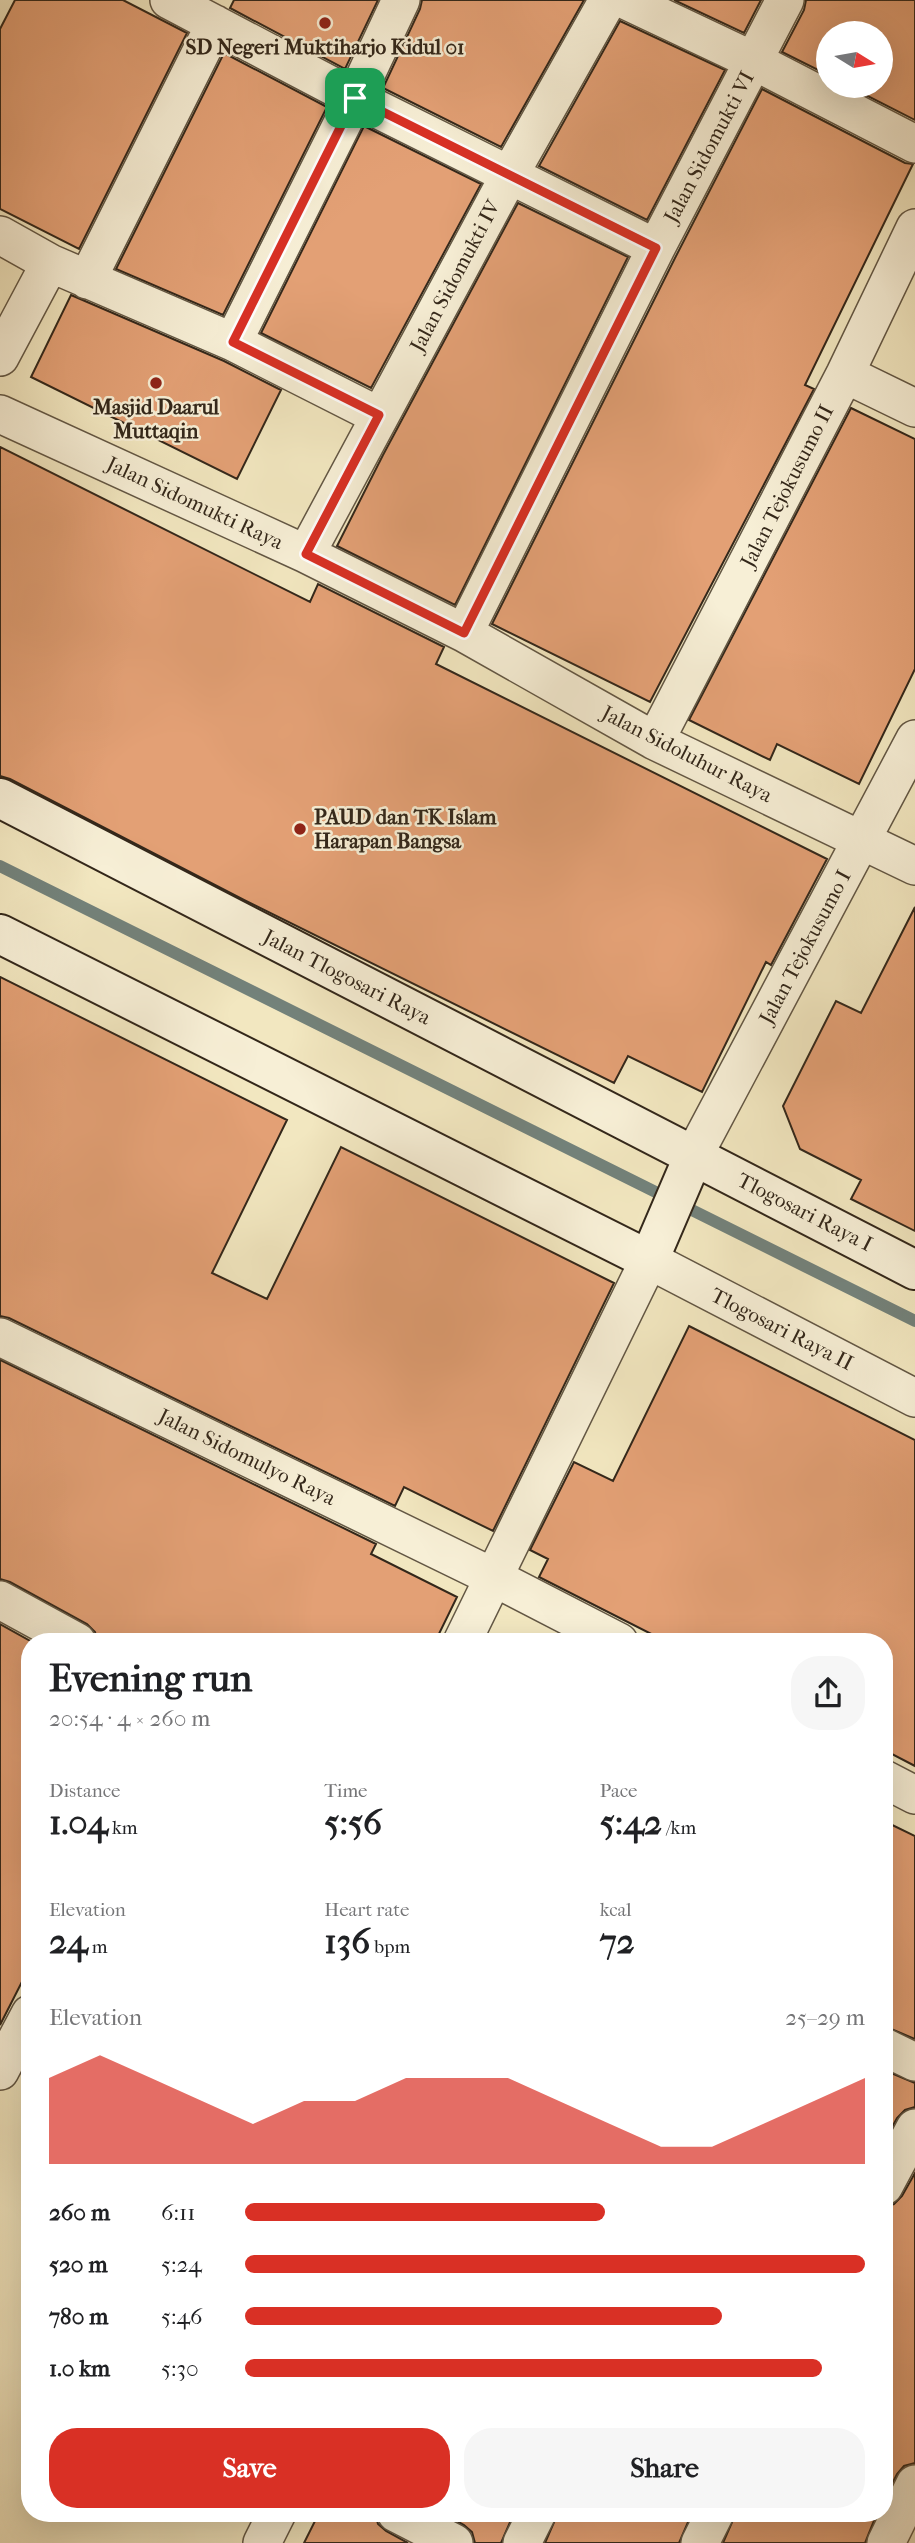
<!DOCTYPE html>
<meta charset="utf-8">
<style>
:root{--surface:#fff;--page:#f6f6f6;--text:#202124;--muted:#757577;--accent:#d93025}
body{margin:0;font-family:"IM FELL French Canon",serif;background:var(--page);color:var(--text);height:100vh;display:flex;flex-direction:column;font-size:26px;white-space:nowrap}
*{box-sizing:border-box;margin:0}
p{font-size:23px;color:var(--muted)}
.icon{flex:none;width:38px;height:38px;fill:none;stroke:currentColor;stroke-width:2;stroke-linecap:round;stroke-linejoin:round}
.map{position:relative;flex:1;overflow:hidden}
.details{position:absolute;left:21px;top:1633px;width:872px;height:889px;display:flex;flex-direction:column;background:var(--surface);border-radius:28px;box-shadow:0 7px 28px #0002}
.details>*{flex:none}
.needle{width:46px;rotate:101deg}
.tools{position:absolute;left:816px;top:21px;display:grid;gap:14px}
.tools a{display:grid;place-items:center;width:77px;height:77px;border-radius:50%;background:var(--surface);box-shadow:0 7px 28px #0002;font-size:35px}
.pin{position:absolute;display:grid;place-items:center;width:60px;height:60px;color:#fff;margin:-30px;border-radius:14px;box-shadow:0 4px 10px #0006}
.round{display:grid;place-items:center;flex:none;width:74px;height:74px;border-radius:28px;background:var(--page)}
.headline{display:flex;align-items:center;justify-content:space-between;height:119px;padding:0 28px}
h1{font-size:38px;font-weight:700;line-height:52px}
.stats{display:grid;grid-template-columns:repeat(3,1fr);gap:10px;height:119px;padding:7px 28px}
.stats div{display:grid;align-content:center}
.stats b{font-size:35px;font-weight:700}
.stats small{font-size:19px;font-weight:400}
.stats p{font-size:19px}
.chart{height:196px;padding:14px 28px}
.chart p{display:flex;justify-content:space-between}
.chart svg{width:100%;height:126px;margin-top:7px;fill:var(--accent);opacity:.7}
.cta{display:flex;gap:14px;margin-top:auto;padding:14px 28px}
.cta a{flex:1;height:80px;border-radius:28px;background:var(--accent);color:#fff;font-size:28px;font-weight:700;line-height:80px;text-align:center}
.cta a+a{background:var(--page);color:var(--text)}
ul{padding:0 28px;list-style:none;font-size:23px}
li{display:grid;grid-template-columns:112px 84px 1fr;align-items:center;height:52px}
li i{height:18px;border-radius:9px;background:var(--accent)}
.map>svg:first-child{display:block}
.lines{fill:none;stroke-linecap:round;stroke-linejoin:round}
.stream{stroke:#73827b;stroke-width:12}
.building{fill:#e3a075;stroke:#33271a;stroke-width:2}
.street-casing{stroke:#635744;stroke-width:40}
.secondary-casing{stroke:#33271a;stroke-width:42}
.street{stroke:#f7efd6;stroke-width:37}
.secondary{stroke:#f7efd6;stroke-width:38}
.route-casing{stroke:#fff;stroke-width:14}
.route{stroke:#d93025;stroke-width:9}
.poi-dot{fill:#8f2418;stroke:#f7efd6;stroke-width:2.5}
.labels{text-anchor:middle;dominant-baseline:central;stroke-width:5;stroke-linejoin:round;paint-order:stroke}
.poi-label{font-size:21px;font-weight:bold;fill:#33271a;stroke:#f7efd6}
.street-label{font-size:21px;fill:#33271a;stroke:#f7efd6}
</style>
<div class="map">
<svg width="915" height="2543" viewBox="0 0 915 2543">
<rect width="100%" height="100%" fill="#f2e7c0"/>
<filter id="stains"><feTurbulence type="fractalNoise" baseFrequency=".00286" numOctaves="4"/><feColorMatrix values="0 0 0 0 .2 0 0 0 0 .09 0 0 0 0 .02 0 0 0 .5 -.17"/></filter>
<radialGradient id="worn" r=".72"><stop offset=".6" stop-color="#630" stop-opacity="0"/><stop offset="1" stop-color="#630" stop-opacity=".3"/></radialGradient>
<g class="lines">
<path class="stream" d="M0,866L915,1321"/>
</g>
<path class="building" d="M15,0H123L187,33L79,249L0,209V29Z
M234,0H378L345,69L230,8Z
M422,0H584L501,147L383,88L420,9Z
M674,0H761L744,33Z
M806,0H915V120L848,86H880V33H828V75L782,52L804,10Z
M620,21L725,70L647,220L539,166Z
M224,53L327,107L223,315L116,269Z
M762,89L905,163L913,164L805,385L814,389L650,702L492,624L675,258Z
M364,126L481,184L371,388L261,333Z
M518,203L628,257L455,605L337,546L383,455Z
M71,295L224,361L281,390L237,479L31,377Z
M851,408L915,439V669L859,784L777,744L770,760L689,720Z
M0,447L310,602L318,584L444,647L436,664L827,859L771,965L766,962L702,1092L628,1056L614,1083L244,900L10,779L0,776Z
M915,907V1231L851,1199L861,1180L800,1149L783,1106L836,1001L861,1013Z
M0,977L287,1120L212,1273L267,1299L341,1147L614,1283L493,1531L404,1487L395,1506L9,1318L0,1316Z
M689,1326L915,1440V1766L884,1750V1642H667L539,1577L548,1559L530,1550L574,1462L613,1481Z
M0,1360L376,1544L371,1554L457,1597L435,1642H98L95,1632L87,1624L10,1582L0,1579Z
M0,1624L32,1642H30V1966L0,2025Z
M884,1821L915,1836V2039L884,2026Z
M884,2070L915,2083V2107L905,2110L897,2118L884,2142Z
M915,2173V2463L904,2466L897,2474L884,2500V2207L894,2204L902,2196Z
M319,2513H375L378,2524L386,2531L408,2543H304Z
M442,2513H514L501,2543H475L472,2532L464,2525Z
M558,2513H692L679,2543H545Z
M736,2513H877L865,2543H723Z"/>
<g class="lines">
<defs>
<path id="street" d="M169,0L355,98L656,248
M625,0L754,61L915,144
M0,235L50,263L233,342L379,416
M87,280L215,24
M233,342L355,98L401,0
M0,357L50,263
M845,374L915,408
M0,414L306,554L464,633L655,741L915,866
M306,554L510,174L608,0
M464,633L656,248L785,0
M655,741L845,374L915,228
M694,1155L915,739
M0,1337L493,1577L619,1642
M0,1600L77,1642
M462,1642L649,1260L915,1398
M884,1779L915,1795
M884,2047L915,2062
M0,2071L30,2014
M884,2186L915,2128
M396,2513L454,2543
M262,2543L277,2513
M522,2543L537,2513
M700,2543L715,2513
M886,2543L915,2484"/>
<path id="secondary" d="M0,798L915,1270
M0,934L649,1260L694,1155"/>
</defs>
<use href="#street" class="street-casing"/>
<use href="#secondary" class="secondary-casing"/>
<use href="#street" class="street"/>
<use href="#secondary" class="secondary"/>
</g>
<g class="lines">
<defs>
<path id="route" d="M355,98L656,248L464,633L306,554L379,415L233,342Z"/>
</defs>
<use href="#route" class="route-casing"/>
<use href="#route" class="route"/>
</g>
<g class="poi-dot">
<circle cx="325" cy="23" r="7"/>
<circle cx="156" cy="383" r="7"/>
<circle cx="300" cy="829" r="7"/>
</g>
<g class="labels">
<g class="poi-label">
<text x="325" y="47">SD Negeri Muktiharjo Kidul 01</text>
<text x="156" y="407">Masjid Daarul<tspan x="156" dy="24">Muttaqin</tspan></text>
<text x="314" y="817" text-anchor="start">PAUD dan TK Islam<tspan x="314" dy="24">Harapan Bangsa</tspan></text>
</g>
<g class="street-label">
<text transform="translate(709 147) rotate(-62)">Jalan Sidomukti VI</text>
<text transform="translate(455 276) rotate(-62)">Jalan Sidomukti IV</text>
<text transform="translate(787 486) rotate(-63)">Jalan Tejokusumo II</text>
<text transform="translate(195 503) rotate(25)">Jalan Sidomukti Raya</text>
<text transform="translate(687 754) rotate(27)">Jalan Sidoluhur Raya</text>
<text transform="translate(805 947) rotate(-62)">Jalan Tejokusumo I</text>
<text transform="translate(347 977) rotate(27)">Jalan Tlogosari Raya</text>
<text transform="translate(805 1212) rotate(27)">Tlogosari Raya I</text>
<text transform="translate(782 1329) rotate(27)">Tlogosari Raya II</text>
<text transform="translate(247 1457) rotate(26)">Jalan Sidomulyo Raya</text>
</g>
</g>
<rect width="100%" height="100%" filter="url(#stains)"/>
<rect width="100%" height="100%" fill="url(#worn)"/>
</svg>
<div class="tools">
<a><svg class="needle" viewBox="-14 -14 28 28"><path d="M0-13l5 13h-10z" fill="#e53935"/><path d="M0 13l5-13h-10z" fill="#757577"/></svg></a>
</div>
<div class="pin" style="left:355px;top:98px;background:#1e9e55"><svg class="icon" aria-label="arrive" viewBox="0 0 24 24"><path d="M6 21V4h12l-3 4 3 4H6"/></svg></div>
<section class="details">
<div class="headline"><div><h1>Evening run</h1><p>20:54 · 4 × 260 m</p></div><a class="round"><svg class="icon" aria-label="share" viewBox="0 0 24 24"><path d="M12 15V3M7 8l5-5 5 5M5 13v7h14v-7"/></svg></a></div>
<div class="stats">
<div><p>Distance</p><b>1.04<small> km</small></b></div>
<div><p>Time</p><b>5:56</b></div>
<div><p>Pace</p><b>5:42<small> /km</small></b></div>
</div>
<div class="stats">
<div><p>Elevation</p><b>24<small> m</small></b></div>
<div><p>Heart rate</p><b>136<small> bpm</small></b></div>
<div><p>kcal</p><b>72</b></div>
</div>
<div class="chart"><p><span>Elevation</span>25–29 m</p>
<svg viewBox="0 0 160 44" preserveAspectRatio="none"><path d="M0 44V14L10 6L20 14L30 22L40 30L50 22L60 22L70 14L80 14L90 14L100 22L110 30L120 38L130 38L140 30L150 22L160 14V44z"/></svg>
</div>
<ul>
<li><b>260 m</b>6:11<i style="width:58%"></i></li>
<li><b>520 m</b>5:24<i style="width:100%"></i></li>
<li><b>780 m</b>5:46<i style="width:77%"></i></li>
<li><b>1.0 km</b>5:30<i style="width:93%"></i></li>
</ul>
<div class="cta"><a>Save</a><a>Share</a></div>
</section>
</div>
